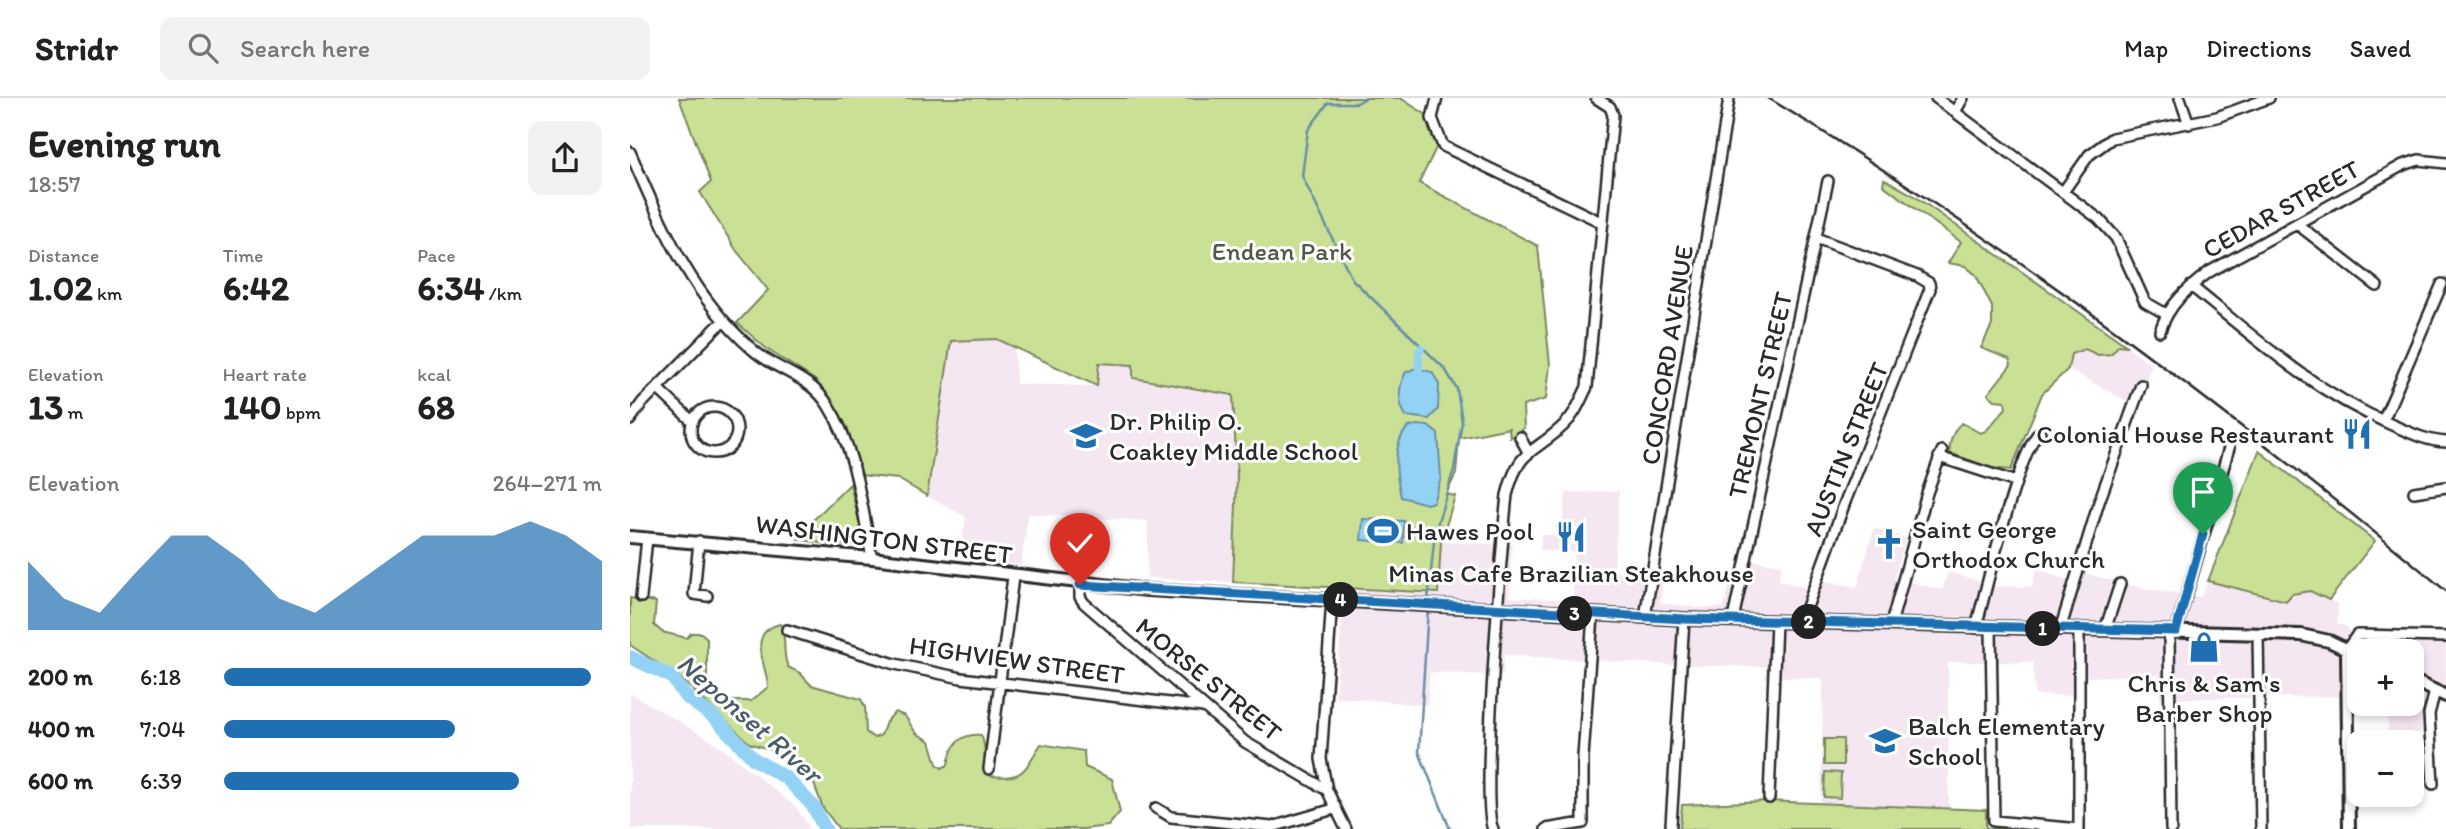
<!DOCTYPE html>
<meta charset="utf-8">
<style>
:root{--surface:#fff;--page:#f2f2f2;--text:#222;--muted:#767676;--line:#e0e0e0;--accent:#1f6fb2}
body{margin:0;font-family:Itim,sans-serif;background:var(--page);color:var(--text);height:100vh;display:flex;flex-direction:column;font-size:26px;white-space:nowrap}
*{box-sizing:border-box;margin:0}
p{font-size:23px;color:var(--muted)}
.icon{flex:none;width:38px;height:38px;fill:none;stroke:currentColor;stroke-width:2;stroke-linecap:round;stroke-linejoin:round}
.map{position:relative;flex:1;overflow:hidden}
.sheet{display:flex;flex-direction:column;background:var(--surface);width:630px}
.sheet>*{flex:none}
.controls{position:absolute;left:1717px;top:541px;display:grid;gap:14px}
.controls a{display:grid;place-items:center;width:77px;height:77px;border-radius:14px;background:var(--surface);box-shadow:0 4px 10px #0003;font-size:35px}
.pin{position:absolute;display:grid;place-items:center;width:60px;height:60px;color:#fff;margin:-72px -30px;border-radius:50% 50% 50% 0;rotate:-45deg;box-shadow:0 0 7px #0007}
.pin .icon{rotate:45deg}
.km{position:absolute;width:35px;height:35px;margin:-18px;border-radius:50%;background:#222;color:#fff;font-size:19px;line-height:35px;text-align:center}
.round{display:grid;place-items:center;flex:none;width:74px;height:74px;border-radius:14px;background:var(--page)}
.headline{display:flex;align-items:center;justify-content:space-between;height:119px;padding:0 28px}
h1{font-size:38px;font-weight:700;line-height:52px}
.stats{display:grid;grid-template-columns:repeat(3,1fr);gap:10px;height:119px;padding:7px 28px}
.stats div{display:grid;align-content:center}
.stats b{font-size:35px;font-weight:700}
.stats small{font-size:19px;font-weight:400}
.stats p{font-size:19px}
.chart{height:196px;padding:14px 28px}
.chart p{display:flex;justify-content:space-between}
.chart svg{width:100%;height:126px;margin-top:7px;fill:var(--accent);opacity:.7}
ul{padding:0 28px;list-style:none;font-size:23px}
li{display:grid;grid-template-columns:112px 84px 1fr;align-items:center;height:52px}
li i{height:18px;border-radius:9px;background:var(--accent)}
header{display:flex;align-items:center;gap:42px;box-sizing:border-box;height:98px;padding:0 35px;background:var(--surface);border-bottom:2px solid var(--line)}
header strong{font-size:33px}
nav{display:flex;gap:38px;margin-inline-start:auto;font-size:24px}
.search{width:490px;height:63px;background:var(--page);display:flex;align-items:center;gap:18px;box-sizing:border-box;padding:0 24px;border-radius:14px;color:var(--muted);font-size:26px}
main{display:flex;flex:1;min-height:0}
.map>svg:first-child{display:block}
.built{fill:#f5e7f2}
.green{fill:#cae095;stroke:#7a8660;stroke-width:2}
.water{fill:#93d2f5;stroke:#698fa4;stroke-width:2}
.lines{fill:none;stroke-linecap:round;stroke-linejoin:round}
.stream{stroke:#698fa4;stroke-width:2.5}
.canal{stroke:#93d2f5;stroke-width:8}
.river{stroke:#93d2f5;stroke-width:14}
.minor-casing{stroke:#2b2b2b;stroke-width:14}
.major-casing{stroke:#2b2b2b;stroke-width:16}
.minor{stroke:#fff;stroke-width:9}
.major{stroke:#fff;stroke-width:10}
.rail{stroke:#2b2b2b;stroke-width:2.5}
.route-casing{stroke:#fff;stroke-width:14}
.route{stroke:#1f6fb2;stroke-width:9}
.labels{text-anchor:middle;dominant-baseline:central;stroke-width:6;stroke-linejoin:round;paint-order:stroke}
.street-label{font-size:26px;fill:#2b2b2b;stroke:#fff}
.park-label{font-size:26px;fill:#535846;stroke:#fff}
.poi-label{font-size:26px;fill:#2b2b2b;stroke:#fff;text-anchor:start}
.water-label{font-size:28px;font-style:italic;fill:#4a5d68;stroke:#fff}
</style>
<header>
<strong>Stridr</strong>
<div class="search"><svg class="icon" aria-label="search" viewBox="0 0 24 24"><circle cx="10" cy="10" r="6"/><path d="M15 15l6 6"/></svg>Search here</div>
<nav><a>Map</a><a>Directions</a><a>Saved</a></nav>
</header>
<main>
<section class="sheet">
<div class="headline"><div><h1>Evening run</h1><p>18:57</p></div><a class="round"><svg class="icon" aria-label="share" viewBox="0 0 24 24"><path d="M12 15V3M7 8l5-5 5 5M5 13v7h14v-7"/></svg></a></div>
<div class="stats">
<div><p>Distance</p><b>1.02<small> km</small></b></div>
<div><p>Time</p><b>6:42</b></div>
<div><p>Pace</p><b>6:34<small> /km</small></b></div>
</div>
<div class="stats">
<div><p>Elevation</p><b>13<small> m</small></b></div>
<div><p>Heart rate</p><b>140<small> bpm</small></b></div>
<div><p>kcal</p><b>68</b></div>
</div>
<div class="chart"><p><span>Elevation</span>264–271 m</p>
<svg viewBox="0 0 160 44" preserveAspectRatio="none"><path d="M0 44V20L10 33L20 38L30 24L40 11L50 11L60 20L70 33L80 38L90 29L100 20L110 11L120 11L130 11L140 6L150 11L160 20V44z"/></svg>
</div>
<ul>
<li><b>200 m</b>6:18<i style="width:97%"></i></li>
<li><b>400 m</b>7:04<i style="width:61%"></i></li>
<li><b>600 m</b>6:39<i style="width:78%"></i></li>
</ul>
</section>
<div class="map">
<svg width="1816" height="731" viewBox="0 0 1816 731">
<rect width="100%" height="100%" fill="#fff"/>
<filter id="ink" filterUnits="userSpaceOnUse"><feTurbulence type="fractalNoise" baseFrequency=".0143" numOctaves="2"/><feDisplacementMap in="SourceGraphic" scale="14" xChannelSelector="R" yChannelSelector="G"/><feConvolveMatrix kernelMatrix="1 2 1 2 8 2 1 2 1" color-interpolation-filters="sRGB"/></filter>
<g filter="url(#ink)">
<path class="built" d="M366,241L384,243L386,286L467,288L468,265L482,266L504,267L503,280L603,297L607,380L602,484L517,480L518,423L398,416L391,468L329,460L336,419L297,398L321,243Z
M1490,247L1497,248L1522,267L1504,307L1438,271L1440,256L1446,253L1455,251L1468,257Z
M989,393L984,473L1034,477L1030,505L1067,510L1094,509L1102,475L1117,478L1121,462L1152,467L1149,482L1176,490L1180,480L1227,489L1244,430L1276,440L1264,480L1312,492L1318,474L1365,488L1401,489L1407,471L1441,483L1445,473L1513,490L1571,499L1578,483L1656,503L1662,496L1680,493L1708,506L1707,526L1716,528L1724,541H1816V608L1798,600L1796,635H1758L1757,606H1782V553H1729V598L1530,601L1529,577L1456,579V598L1405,597L1403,564H1318L1319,711L1191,706L1193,580L1135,579L1136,569L1043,567L874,557L873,578L800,574L797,607L705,599L715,490L808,495L811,444L882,447L879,499L943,502L944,454L910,452L911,437H931L936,395Z
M0,595L87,646L166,709L180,731H0Z"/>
<path class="green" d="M49,0H770L797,17L799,32L807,48L789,85L908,148L920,267L916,301L893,308L894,330L880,340L879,330L829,340L826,376L816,396L825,398L811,444L808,495L603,484L607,380L603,297L503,280V267L469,265L467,288L367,241L321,243L297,398L268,381L230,377L218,331L200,299L185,282L138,252L107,225L138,192L106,152L70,94L81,84Z
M1254,81L1283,97L1497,248L1489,247L1481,256L1468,257L1455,251L1441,256L1438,271L1412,296L1381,372L1361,370L1320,355C1318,346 1324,330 1332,325L1350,335L1356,333L1376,310L1375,303L1365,302L1358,296L1381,267L1379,261L1351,250L1362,227V209L1346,177L1335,168L1318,165L1331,144L1253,87Z
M1629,353L1745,443L1699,502L1680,493L1662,496L1656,503L1578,483Z
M220,386L232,436L229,447H202L168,441L172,433Z
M0,500L26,504L24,527L32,534L57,540L61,535H71L77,540V584L95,603H121L138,589C137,566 115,535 150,526C158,540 151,554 158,569L170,575L181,587L231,601L235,609L236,634L244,640L251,637L256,624L265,614L275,618L286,635L300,643L307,666L312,670L318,667C321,647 330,635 351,637C358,651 352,666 361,678C396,682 394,671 411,646L454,653L455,669L482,681L490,714L478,728L453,731H209L193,710L178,670L158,657L119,645L50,580L0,547Z
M1194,641H1213V667H1194Z
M1195,674L1211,675L1210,700L1194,699Z
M1136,703L1356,712V730L1375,731H1041L1050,730L1052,707Z"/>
<path class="water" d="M786,270L802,274L809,286L808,311L799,321L776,318C767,303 768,289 776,274Z
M787,327L798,328L808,336L811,380L803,404L797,406L771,399C766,377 761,347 778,329Z
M733,421L774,423L773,445L731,442Z"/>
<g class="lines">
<path class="stream" d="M736,0L727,5H698L678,32L672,78L722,181L815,271L827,291L832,324L824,371L805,434L798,503
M798,510L789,654L820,731"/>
<path class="canal" d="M789,254L791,250
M789,260V278"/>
<path class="river" d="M0,559L42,579L55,598L85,620L124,661L156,680L183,708L195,731"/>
<defs>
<path id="minor" d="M807,0L802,20L813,48L973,125
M1306,0L1469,121L1486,140L1515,204L1536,216
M1550,0L1559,26
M1325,14L1333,0
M0,54C32,127 60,197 122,251C146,273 179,277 198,307C226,351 232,410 242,460
M1433,94L1459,57L1482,40L1587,19L1639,0
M1667,126L1747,188
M1561,188C1627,241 1681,292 1760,326C1778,334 1796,343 1816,344
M1530,233C1539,206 1557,191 1579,174L1773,67L1789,62L1816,65
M28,291L62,323
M61 332a23 23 0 1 1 46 0a23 23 0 1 1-46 0Z
M0,322L12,305L93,223
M1753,323L1812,186
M890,339L898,354
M1309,359L1386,384
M1784,394L1816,389
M69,443L64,496L77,498
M450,487V499L454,505L615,644L697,692
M11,499L17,440
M702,502L691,661L697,692L716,731
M1015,519L1099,1
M1103,521L1198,83
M1172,523L1215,404L1300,191L1299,185L1287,178L1186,140
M1261,526L1297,395L1312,353
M1346,530C1354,498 1390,348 1410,334
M1361,530L1364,723L1449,731
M157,532L265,566L331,580L573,609
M1430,532L1469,404L1511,287
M1449,532V731
M1475,532L1490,486
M1539,533L1541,731
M1546,533L1599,350
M1628,536L1631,731
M1717,551L1727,537L1816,539
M359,671L383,479
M1803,686L1799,616L1805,593
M1139,700L1146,523
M526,710L541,719L642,729L704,711
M1041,727L1054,521
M863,731C850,707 872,442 877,397C889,349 903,357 934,327C945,317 950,303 957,289L983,17L980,9L966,0
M916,731L953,725V659L963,517"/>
<path id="major" d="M0,439L242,460L517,492L1054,521L1671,537L1699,543L1729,557
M1717,551L1719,731
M1782,582L1816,598"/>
</defs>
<use href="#minor" class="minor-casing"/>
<use href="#major" class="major-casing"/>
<use href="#minor" class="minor"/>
<use href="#major" class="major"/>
<path class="rail" d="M1138,0C1378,144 1600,314 1816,493"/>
</g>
</g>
<g class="lines" filter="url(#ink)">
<defs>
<path id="route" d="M450,487L1055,521L1546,533L1573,436"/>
</defs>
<use href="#route" class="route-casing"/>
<use href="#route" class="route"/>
</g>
<defs>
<symbol id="restaurant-bare" viewBox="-9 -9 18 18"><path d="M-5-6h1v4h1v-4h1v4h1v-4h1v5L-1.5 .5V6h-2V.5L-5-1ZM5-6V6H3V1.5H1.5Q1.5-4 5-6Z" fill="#1f6fb2" stroke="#fff" stroke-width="2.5" paint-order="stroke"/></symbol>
<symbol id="school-bare" viewBox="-9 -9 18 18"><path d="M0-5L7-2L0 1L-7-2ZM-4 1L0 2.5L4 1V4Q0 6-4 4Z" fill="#1f6fb2" stroke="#fff" stroke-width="2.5" paint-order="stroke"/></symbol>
<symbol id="stadium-bare" viewBox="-9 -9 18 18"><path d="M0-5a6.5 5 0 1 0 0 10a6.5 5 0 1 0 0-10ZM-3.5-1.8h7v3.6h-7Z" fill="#1f6fb2" stroke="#fff" stroke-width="2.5" paint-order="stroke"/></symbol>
<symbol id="church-bare" viewBox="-9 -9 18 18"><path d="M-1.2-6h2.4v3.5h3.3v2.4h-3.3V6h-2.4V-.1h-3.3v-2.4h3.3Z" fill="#1f6fb2" stroke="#fff" stroke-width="2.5" paint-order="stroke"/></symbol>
<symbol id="shop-bare" viewBox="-9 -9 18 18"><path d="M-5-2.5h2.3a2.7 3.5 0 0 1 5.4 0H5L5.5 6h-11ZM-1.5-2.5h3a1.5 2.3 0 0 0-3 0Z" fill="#1f6fb2" stroke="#fff" stroke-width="2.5" paint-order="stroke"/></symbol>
</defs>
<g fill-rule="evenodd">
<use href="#restaurant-bare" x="1705" y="314" width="44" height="44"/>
<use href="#school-bare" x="434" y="316" width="44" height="44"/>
<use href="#stadium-bare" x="731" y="411" width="44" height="44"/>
<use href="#restaurant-bare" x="919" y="417" width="44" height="44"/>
<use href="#church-bare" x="1237" y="424" width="44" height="44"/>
<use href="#shop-bare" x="1552" y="527" width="44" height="44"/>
<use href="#school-bare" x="1233" y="621" width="44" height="44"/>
</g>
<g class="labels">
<g class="street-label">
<text transform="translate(1651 111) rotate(-29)">CEDAR STREET</text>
<text transform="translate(1037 257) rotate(-81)">CONCORD AVENUE</text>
<text transform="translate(1130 297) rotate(-77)">TREMONT STREET</text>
<text transform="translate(1216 351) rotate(-68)">AUSTIN STREET</text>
<text transform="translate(254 441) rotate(7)">WASHINGTON STREET</text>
<text transform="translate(387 562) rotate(8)">HIGHVIEW STREET</text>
<text transform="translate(579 581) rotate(39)">MORSE STREET</text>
</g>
<g class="park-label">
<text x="652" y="153">Endean Park</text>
</g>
<g class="poi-label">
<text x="479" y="323">Dr. Philip O.<tspan x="479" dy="30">Coakley Middle School</tspan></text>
<text x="1704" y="336" text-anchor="end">Colonial House Restaurant</text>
<text x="1282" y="431">Saint George<tspan x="1282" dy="30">Orthodox Church</tspan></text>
<text x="776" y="433">Hawes Pool</text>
<text x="941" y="475" text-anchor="middle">Minas Cafe Brazilian Steakhouse</text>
<text x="1574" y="585" text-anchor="middle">Chris &amp; Sam's<tspan x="1574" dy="30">Barber Shop</tspan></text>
<text x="1278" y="628">Balch Elementary<tspan x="1278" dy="30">School</tspan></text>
</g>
<g class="water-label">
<text transform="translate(120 620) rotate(41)">Neponset River</text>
</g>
</g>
</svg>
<div class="controls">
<a>+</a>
<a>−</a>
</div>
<div class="pin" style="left:1573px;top:436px;background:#1e9e55"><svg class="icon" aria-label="arrive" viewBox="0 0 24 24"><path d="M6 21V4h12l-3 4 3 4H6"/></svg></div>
<div class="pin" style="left:450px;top:487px;background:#d93025"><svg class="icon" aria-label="check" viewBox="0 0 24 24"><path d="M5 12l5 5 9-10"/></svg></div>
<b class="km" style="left:1413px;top:531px">1</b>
<b class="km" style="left:1179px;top:524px">2</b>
<b class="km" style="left:945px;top:516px">3</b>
<b class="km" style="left:711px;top:502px">4</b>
</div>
</main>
